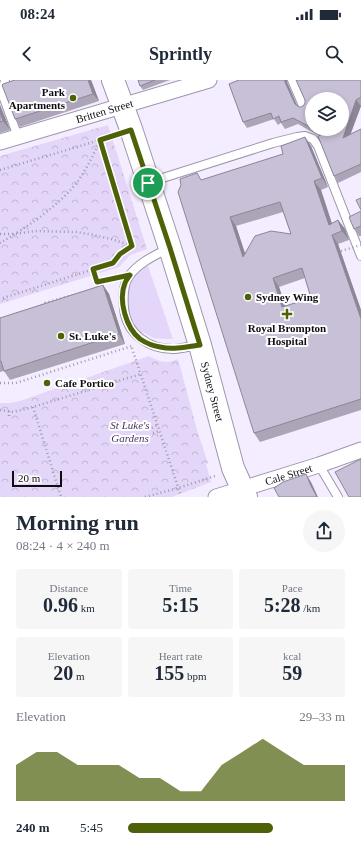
<!DOCTYPE html>
<meta charset="utf-8">
<style>
:root{--surface:#fff;--page:#f6f6f7;--text:#1f2937;--muted:#747a83;--accent:#4d6109}
body{margin:0;font-family:Georgia,serif;background:var(--page);color:var(--text);height:100vh;display:flex;flex-direction:column;font-size:15px;white-space:nowrap}
*{box-sizing:border-box;margin:0}
p{font-size:13px;color:var(--muted)}
.icon{flex:none;width:22px;height:22px;fill:none;stroke:currentColor;stroke-width:2;stroke-linecap:round;stroke-linejoin:round}
.map{position:relative;height:417px;overflow:hidden}
.side{display:flex;flex-direction:column;background:var(--surface);flex:1}
.side>*{flex:none}
.tools{position:absolute;left:305px;top:12px;display:grid;gap:8px}
.tools a{display:grid;place-items:center;width:44px;height:44px;border-radius:50%;background:var(--surface);box-shadow:0 2px 6px #0003;font-size:20px}
.scale{position:absolute;left:12px;bottom:10px;width:50px;box-sizing:border-box;padding-left:4px;border:2px solid #0f0c14;border-top:0;font-size:11px;line-height:14px;white-space:nowrap;color:#0f0c14;-webkit-text-stroke:3px #fefefe;paint-order:stroke}
.pin{position:absolute;display:grid;place-items:center;width:34px;height:34px;color:#fff;margin:-17px;border:2px solid #fff;border-radius:50%;box-shadow:0 1px 4px #0007}
.round{display:grid;place-items:center;flex:none;width:42px;height:42px;border-radius:21px;background:var(--page)}
.summary{display:flex;align-items:center;justify-content:space-between;height:68px;padding:0 16px}
h1{font-size:22px;font-weight:700;line-height:30px}
.metrics{display:grid;grid-template-columns:repeat(3,1fr);gap:6px;height:68px;padding:4px 16px}
.metrics div{display:grid;align-content:center;border-radius:4px;background:var(--page);text-align:center}
.metrics b{font-size:20px;font-weight:700}
.metrics small{font-size:11px;font-weight:400}
.metrics p{font-size:11px}
.chart{height:112px;padding:8px 16px}
.chart p{display:flex;justify-content:space-between}
.chart svg{width:100%;height:72px;margin-top:4px;fill:var(--accent);opacity:.7}
ul{padding:0 16px;list-style:none;font-size:13px}
li{display:grid;grid-template-columns:64px 48px 1fr;align-items:center;height:30px}
li i{height:10px;border-radius:5px;background:var(--accent)}
.status{display:flex;justify-content:space-between;align-items:center;height:28px;padding:0 20px;background:var(--surface);direction:ltr}
.status svg{height:11px;fill:currentColor}
header{display:flex;justify-content:space-between;align-items:center;height:52px;padding:0 16px;background:var(--surface);font-size:18px;font-weight:700}
.map>svg:first-child{display:block}
.green{fill:#e3d6f9}
.park{fill:url(#park-crowns)}
.lines{fill:none;stroke-linecap:round;stroke-linejoin:round}
.lane-casing{stroke:#9e96ab;stroke-width:10}
.street-casing{stroke:#9e96ab;stroke-width:17}
.secondary-casing{stroke:#9e96ab;stroke-width:24}
.path{stroke:#a09aa9;stroke-width:2.5;stroke-dasharray:1 3;stroke-linecap:butt}
.lane{stroke:#fff;stroke-width:8}
.street{stroke:#fff;stroke-width:15}
.secondary{stroke:#fff;stroke-width:22}
.path-bridge{stroke:#a09aa9;stroke-width:2.5;stroke-dasharray:1 3;stroke-linecap:butt}
.wall{fill:#aca5b8;fill-rule:evenodd}
.shaded-wall{fill:#8c8696}
.building{fill:#c8c0d6;stroke:#8c8696;fill-rule:evenodd}
.route-casing{stroke:#fff;stroke-width:8}
.route{stroke:#4d6109;stroke-width:5}
.poi-dot{fill:#4d6109;stroke:#fefefe;stroke-width:1.5}
.labels{text-anchor:middle;dominant-baseline:central;stroke-width:4;stroke-linejoin:round;paint-order:stroke}
.poi-label{font-size:11px;font-weight:bold;fill:#0f0c14;stroke:#fefefe;text-anchor:start}
.street-label{font-size:11px;fill:#0f0c14;stroke:#fefefe}
.park-label{font-size:11px;font-style:italic;fill:#4a3565;stroke:#fefefe}
</style>
<div class="status"><b>08:24</b><svg viewBox="0 0 49 12"><path d="M0 12V9h3v3zM5 12V6h3v6zM10 12V3h3v9zM15 12V0h3v12zM26 1h20v11H26zM47 4h2v5h-2z"/></svg></div>
<header><svg class="icon" aria-label="back" viewBox="0 0 24 24"><path d="M15 5l-7 7 7 7"/></svg>Sprintly<svg class="icon" aria-label="search" viewBox="0 0 24 24"><circle cx="10" cy="10" r="6"/><path d="M15 15l6 6"/></svg></header>
<div class="map">
<svg width="361" height="417" viewBox="0 0 361 417">
<defs>
<pattern id="park-crowns" width="20" height="18" patternUnits="userSpaceOnUse"><rect width="20" height="18" fill="#e3d6f9"/><path d="M2 6a3 3 0 1 1 6 0M12 15a3 3 0 1 1 6 0" fill="none" stroke="#c2b6d5"/></pattern>
</defs>
<rect width="100%" height="100%" fill="#f4edff"/>
<path class="green" d="M147,183L173,259H164L154,258L140,251L135,245L127,230L125,219L129,199L136,192Z"/>
<path class="park" d="M108,45L147,169L130,175L119,187L0,224V76Z
M149,276C160,282 166,284 178,279L197,350L208,383L206,384L211,402L172,417H0V323H10L20,321Z"/>
<g class="lines">
<defs>
<path id="lane" d="M5,0L2,13L18,57
M292,0L304,28
M150,102L273,63L297,57L305,56L313,59L318,66L361,176
M169,168C156,175 139,182 129,196C123,205 123,216 124,228C126,254 150,270 175,269C183,268 192,266 200,265
M319,385L338,417"/>
<g id="street">
<path id="s1" d="M0,62L209,0"/>
<path id="s2" d="M216,417L319,385L361,370"/>
</g>
<g id="secondary">
<path id="s3" d="M113,0L131,49L170,168L200,265L233,388L246,417"/>
</g>
</defs>
<use href="#lane" class="lane-casing"/>
<use href="#street" class="street-casing"/>
<use href="#secondary" class="secondary-casing"/>
<path class="path" d="M0,90L100,60L132,166
M0,154H15L35,151L76,152L94,155L111,159L133,166L121,174L113,183L0,219
M0,163C26,148 60,125 78,101C87,88 94,74 100,60L113,55
M93,189L97,202L115,198
M96,208L99,207L97,202
M42,226L45,223L80,213
M132,268L181,416
M0,303H16L132,266
M33,327L61,417
M0,330L13,332L33,327L141,294
M9,331V338
M152,348L157,345
M153,353L159,351
M145,417L178,408L215,396"/>
<use href="#lane" class="lane"/>
<use href="#street" class="street"/>
<use href="#secondary" class="secondary"/>
<path class="path-bridge" d="M341,171L361,165"/>
</g>
<path class="wall" d="M91,0L99,21L20,47L15,39Z
M138,0H170L143,10L140,6Z
M239,0H287V2L297,26L299,27H301L304,25L305,23V20L296,0H361V26L350,54L361,49V92L338,103L334,96L318,56H319L298,44L285,49L281,43L278,45L274,39L247,48L243,42L229,4ZM312,19H342V49H312Z
M0,25L10,50L0,53Z
M305,57L311,66L328,107L321,110L332,143L338,140L345,149L349,160L338,164L361,230V330L260,362L254,353L202,100L283,74ZM283,132L291,154L245,173L236,146ZM305,198L311,218L285,226L279,207Z
M361,131V156H359L354,149Z
M103,205L109,214L125,264L10,300L4,291L0,292V238Z"/>
<path class="shaded-wall" d="M88,0H91L99,21L93,14Z
M284,0H287V2L299,30L295,24Z
M356,20L361,26L347,64L343,58Z
M0,25L10,50L3,41L0,32Z
M305,57L311,66L328,107L322,98Z
M314,101L321,110L335,154L329,145Z
M230,137L236,146L249,186L243,177Z
M338,140L345,149L349,160L342,151Z
M332,155L338,164L361,230V239Z
M273,198L279,207L289,236L282,227Z
M103,205L109,214L125,264L119,254Z
M306,394L311,402L318,417H317L311,406Z"/>
<path class="building" d="M15,0H88L93,14L15,39L2,5L3,4Z
M138,0H155L140,6Z
M239,0H284L295,24L299,27H301L304,25L305,23V20L296,0H361V17L356,20L343,58L361,49V84L334,96L318,56L323,54L314,49H342V19H312V48L293,38L281,42L279,36L273,39L271,33L243,42L229,4Z
M0,32L3,41L0,42Z
M305,57L322,98L314,101L329,145L338,140L342,151L332,155L361,239V319L254,353L178,112L181,105L180,99L197,93L201,100L283,74L281,66ZM280,122L291,154L271,151L255,156L243,177L230,137ZM302,188L311,218L282,227L273,198Z
M361,118V130L356,120Z
M361,131V146L354,149L349,137Z
M103,205L119,254L4,291L1,281H0V238Z
M361,379V417H349L335,392Z
M306,394L311,406L317,417H279L274,408L283,402Z"/>
<g class="lines">
<defs>
<path id="route" d="M131,50L170,168L200,265C187,267 173,270 160,267C153,266 146,263 140,259C126,248 118,220 125,203C126,200 128,198 130,195L97,202L93,189L113,183L120,174L132,166L100,60Z"/>
</defs>
<use href="#route" class="route-casing"/>
<use href="#route" class="route"/>
</g>
<g class="poi-dot">
<circle cx="73" cy="18" r="4"/>
<circle cx="248" cy="217" r="4"/>
<path d="M285 228h4v4h4v4h-4v4h-4v-4h-4v-4h4z"/>
<circle cx="61" cy="256" r="4"/>
<circle cx="47" cy="303" r="4"/>
</g>
<g class="labels">
<g class="poi-label">
<text x="65" y="12" text-anchor="end">Park<tspan x="65" dy="13">Apartments</tspan></text>
<text x="256" y="217">Sydney Wing</text>
<text x="287" y="248" text-anchor="middle">Royal Brompton<tspan x="287" dy="13">Hospital</tspan></text>
<text x="69" y="256">St. Luke's</text>
<text x="55" y="303">Cafe Portico</text>
</g>
<g class="street-label">
<text stroke="none"><textPath href="#s1" startOffset="109">Britten Street</textPath></text>
<text stroke="none"><textPath href="#s3" startOffset="327">Sydney Street</textPath></text>
<text stroke="none"><textPath href="#s2" startOffset="76">Cale Street</textPath></text>
</g>
<g class="park-label">
<text x="130" y="345">St Luke's<tspan x="130" dy="13">Gardens</tspan></text>
</g>
</g>
</svg>
<div class="tools">
<a><svg class="icon" aria-label="layers" viewBox="0 0 24 24"><path d="M12 4l9 5-9 5-9-5zM3 14l9 5 9-5"/></svg></a>
</div>
<div class="scale">20 m</div>
<div class="pin" style="left:148px;top:103px;background:#1e9e55"><svg class="icon" aria-label="arrive" viewBox="0 0 24 24"><path d="M6 21V4h12l-3 4 3 4H6"/></svg></div>
</div>
<section class="side">
<div class="summary"><div><h1>Morning run</h1><p>08:24 · 4 × 240 m</p></div><a class="round"><svg class="icon" aria-label="share" viewBox="0 0 24 24"><path d="M12 15V3M7 8l5-5 5 5M5 13v7h14v-7"/></svg></a></div>
<div class="metrics">
<div><p>Distance</p><b>0.96<small> km</small></b></div>
<div><p>Time</p><b>5:15</b></div>
<div><p>Pace</p><b>5:28<small> /km</small></b></div>
</div>
<div class="metrics">
<div><p>Elevation</p><b>20<small> m</small></b></div>
<div><p>Heart rate</p><b>155<small> bpm</small></b></div>
<div><p>kcal</p><b>59</b></div>
</div>
<div class="chart"><p><span>Elevation</span>29–33 m</p>
<svg viewBox="0 0 160 44" preserveAspectRatio="none"><path d="M0 44V22L10 14L20 14L30 22L40 22L50 22L60 30L70 30L80 38L90 38L100 22L110 14L120 6L130 14L140 22L150 22L160 22V44z"/></svg>
</div>
<ul>
<li><b>240 m</b>5:45<i style="width:67%"></i></li>
</ul>
</section>
